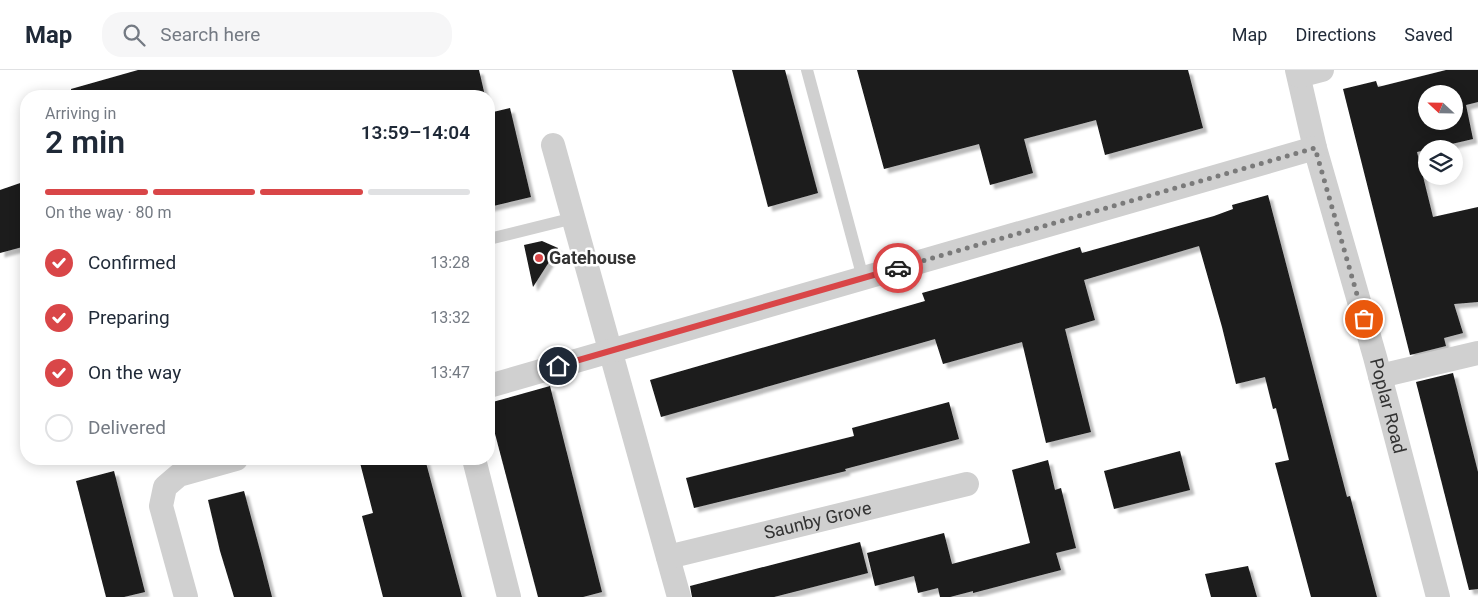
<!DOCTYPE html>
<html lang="en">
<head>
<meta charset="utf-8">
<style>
	:root { --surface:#fff; --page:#f6f6f7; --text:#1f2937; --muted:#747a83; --line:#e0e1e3; --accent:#d94648 }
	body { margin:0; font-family:Roboto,sans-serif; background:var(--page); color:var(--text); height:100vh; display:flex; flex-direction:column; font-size:19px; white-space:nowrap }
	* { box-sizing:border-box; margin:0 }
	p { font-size:16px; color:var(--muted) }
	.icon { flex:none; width:28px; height:28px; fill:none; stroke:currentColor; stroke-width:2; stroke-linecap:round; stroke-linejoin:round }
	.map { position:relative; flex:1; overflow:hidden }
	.details { position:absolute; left:20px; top:20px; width:475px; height:375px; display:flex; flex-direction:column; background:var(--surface); border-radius:20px; box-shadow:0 2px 12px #0003 }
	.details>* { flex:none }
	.needle { width:32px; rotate:292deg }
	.buttons { position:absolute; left:1418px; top:15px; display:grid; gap:10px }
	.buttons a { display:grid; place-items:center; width:45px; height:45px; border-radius:50%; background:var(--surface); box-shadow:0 2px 12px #0003; font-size:25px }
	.pin { position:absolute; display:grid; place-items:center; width:42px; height:42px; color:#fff; margin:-21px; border:2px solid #fff; border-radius:50%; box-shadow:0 1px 5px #0007 }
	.courier { position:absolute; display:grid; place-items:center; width:50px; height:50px; margin:-25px; border:4px solid #d94648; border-radius:50%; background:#fff; color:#222; box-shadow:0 1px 6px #0007 }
	.head em { font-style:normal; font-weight:600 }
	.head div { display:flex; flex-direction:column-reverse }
	.head { display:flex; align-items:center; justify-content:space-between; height:85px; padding:0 25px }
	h1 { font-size:32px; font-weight:600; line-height:38px }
	.bar { display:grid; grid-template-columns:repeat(4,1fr); gap:8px 5px; align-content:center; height:60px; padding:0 25px }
	.bar i { height:6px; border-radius:4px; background:var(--line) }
	.bar .selected { background:var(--accent) }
	.bar p { grid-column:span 4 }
	ol { padding:0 25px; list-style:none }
	li { display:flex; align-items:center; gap:15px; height:55px }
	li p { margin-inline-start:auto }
	li .icon { padding:5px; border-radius:50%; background:var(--accent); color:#fff; stroke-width:4 }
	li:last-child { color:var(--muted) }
	li i { width:28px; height:28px; border:2px solid var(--line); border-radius:50% }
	header { display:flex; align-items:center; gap:30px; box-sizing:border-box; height:70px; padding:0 25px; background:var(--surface); border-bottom:1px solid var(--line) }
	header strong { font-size:24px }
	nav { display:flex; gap:28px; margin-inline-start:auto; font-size:18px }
	.search { width:350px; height:45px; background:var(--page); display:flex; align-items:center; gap:12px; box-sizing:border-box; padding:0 18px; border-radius:20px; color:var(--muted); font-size:19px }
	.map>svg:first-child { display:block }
	.building { fill:#1a1a1a; fill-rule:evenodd; filter:url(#shadow) }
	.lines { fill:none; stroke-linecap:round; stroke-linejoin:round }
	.service { stroke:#d0d0d0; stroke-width:12 }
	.minor { stroke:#d0d0d0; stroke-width:24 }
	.done { stroke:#7a7a7a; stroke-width:5; stroke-dasharray:0 9 }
	.route { stroke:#d94648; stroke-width:6 }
	.poi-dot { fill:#d94648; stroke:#fff; stroke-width:2 }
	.labels { text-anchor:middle; stroke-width:5; stroke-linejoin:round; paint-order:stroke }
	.poi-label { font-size:18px; font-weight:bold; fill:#333; stroke:#fff; text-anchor:start }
	.street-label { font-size:18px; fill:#333; stroke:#fff }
</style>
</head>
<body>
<header>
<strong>Map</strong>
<div class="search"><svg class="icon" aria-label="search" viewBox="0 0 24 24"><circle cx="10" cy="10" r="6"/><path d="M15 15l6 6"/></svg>Search here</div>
<nav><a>Map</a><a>Directions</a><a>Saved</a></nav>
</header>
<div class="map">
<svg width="1478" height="527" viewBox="0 0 1478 527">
	<defs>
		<filter id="shadow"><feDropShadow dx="4.5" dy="4.5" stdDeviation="1" flood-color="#0004"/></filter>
	</defs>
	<rect width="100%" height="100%" fill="#fff"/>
	<g class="building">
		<path d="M138,0H479L485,26H72L71,19Z"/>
		<path d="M732,0H785L818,123L768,137Z"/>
		<path d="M857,0H1188L1203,58L1105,85L1096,50L1024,69L1033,103L990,115L979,74L884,99Z"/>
		<path d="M1446,0H1478V32L1466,35L1473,69L1417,82L1433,147L1478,137V232L1454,234L1463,263L1444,268L1446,276L1410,285L1343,19L1376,11L1378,17ZM1426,24H1454V51H1426Z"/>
		<path d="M510,38L531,127L489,137V43Z"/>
		<path d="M26,111V176L0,183V120Z"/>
		<path d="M1268,125L1347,427L1350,426L1377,527H1311L1275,393L1289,390L1276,338L1273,339L1265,307L1236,314L1222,257L1199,176L1084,210L1095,250L1065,259L1091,362L1046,373L1022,272L943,294L935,269L661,347L650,310L925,231L922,223L940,218L1080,177L1082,183L1214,146L1233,139L1232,135Z"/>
		<path d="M542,171L558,178L533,217L524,175Z"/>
		<path d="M1453,303L1478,402V519L1469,520L1416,312Z"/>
		<path d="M550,316L602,522L583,527H538L489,341V333Z"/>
		<path d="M949,332L959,369L845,399L846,401L694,438L686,408L854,366L852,358Z"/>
		<path d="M1180,381L1190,420L1114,439L1104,401Z"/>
		<path d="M359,389H425L462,527H383L362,446L373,443Z"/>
		<path d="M1048,390L1055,420L1061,418L1076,478L1056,483L1061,500L973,523V521L950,527H940L938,518L918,523L914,506L875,516L867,483L944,463L952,494L1030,473L1012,400Z"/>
		<path d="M114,401L145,522L124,527H106L76,411Z"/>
		<path d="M244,421L261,484L272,527H234L220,481L208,430Z"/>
		<path d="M860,472L868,503L774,527H692L690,516Z"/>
		<path d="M1248,496L1257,527H1211L1205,504Z"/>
	</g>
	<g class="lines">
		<g class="service">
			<path d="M807,0L863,208"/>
			<path d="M489,169L574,148"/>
		</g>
		<g class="minor">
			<path id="s1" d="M1297,0L1315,78L1375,287L1438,527"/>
			<path d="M1299,6L1322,0"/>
			<path d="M553,75L679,527"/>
			<path d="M1380,306L1478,283"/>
			<path d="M489,316L1315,78"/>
			<path d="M474,389L509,527"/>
			<path id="s2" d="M668,487L967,414"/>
			<path d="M186,527L161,436L165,417L179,405L236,389"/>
		</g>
	</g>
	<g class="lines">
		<path class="done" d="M898,198L1315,78L1364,249"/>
		<path class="route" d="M558,296L898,198"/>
	</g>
	<circle class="poi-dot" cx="539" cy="188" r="5"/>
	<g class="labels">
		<g class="poi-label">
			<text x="549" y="194">Gatehouse</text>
		</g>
		<g class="street-label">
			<text dy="6" stroke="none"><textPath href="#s1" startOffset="348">Poplar Road</textPath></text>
			<text dy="6" stroke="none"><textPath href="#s2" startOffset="154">Saunby Grove</textPath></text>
		</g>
	</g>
</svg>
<div class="buttons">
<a><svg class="needle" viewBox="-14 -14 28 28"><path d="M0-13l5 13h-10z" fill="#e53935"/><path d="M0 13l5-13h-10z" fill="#747a83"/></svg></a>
<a><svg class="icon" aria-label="layers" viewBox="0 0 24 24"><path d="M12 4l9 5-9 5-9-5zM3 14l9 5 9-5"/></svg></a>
</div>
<div class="pin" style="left:1364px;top:249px;background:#ea580c"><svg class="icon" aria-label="bag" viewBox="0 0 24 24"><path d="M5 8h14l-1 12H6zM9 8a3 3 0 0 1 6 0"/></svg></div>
<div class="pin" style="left:558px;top:296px;background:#1f2937"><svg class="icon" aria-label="home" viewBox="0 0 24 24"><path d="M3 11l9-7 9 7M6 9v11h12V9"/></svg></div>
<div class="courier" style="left:898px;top:198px"><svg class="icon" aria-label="car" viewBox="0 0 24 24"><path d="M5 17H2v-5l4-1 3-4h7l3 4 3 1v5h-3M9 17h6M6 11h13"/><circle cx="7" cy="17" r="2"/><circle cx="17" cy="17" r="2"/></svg></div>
<section class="details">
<div class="head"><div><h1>2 min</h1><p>Arriving in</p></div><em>13:59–14:04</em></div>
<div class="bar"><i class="selected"></i><i class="selected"></i><i class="selected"></i><i></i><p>On the way · 80 m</p></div>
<ol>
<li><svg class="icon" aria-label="check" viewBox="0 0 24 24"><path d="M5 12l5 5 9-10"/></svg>Confirmed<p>13:28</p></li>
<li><svg class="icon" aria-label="check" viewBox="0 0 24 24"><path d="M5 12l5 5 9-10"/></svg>Preparing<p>13:32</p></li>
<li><svg class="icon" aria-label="check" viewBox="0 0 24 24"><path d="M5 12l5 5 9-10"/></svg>On the way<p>13:47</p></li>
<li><i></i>Delivered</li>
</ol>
</section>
</div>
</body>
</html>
